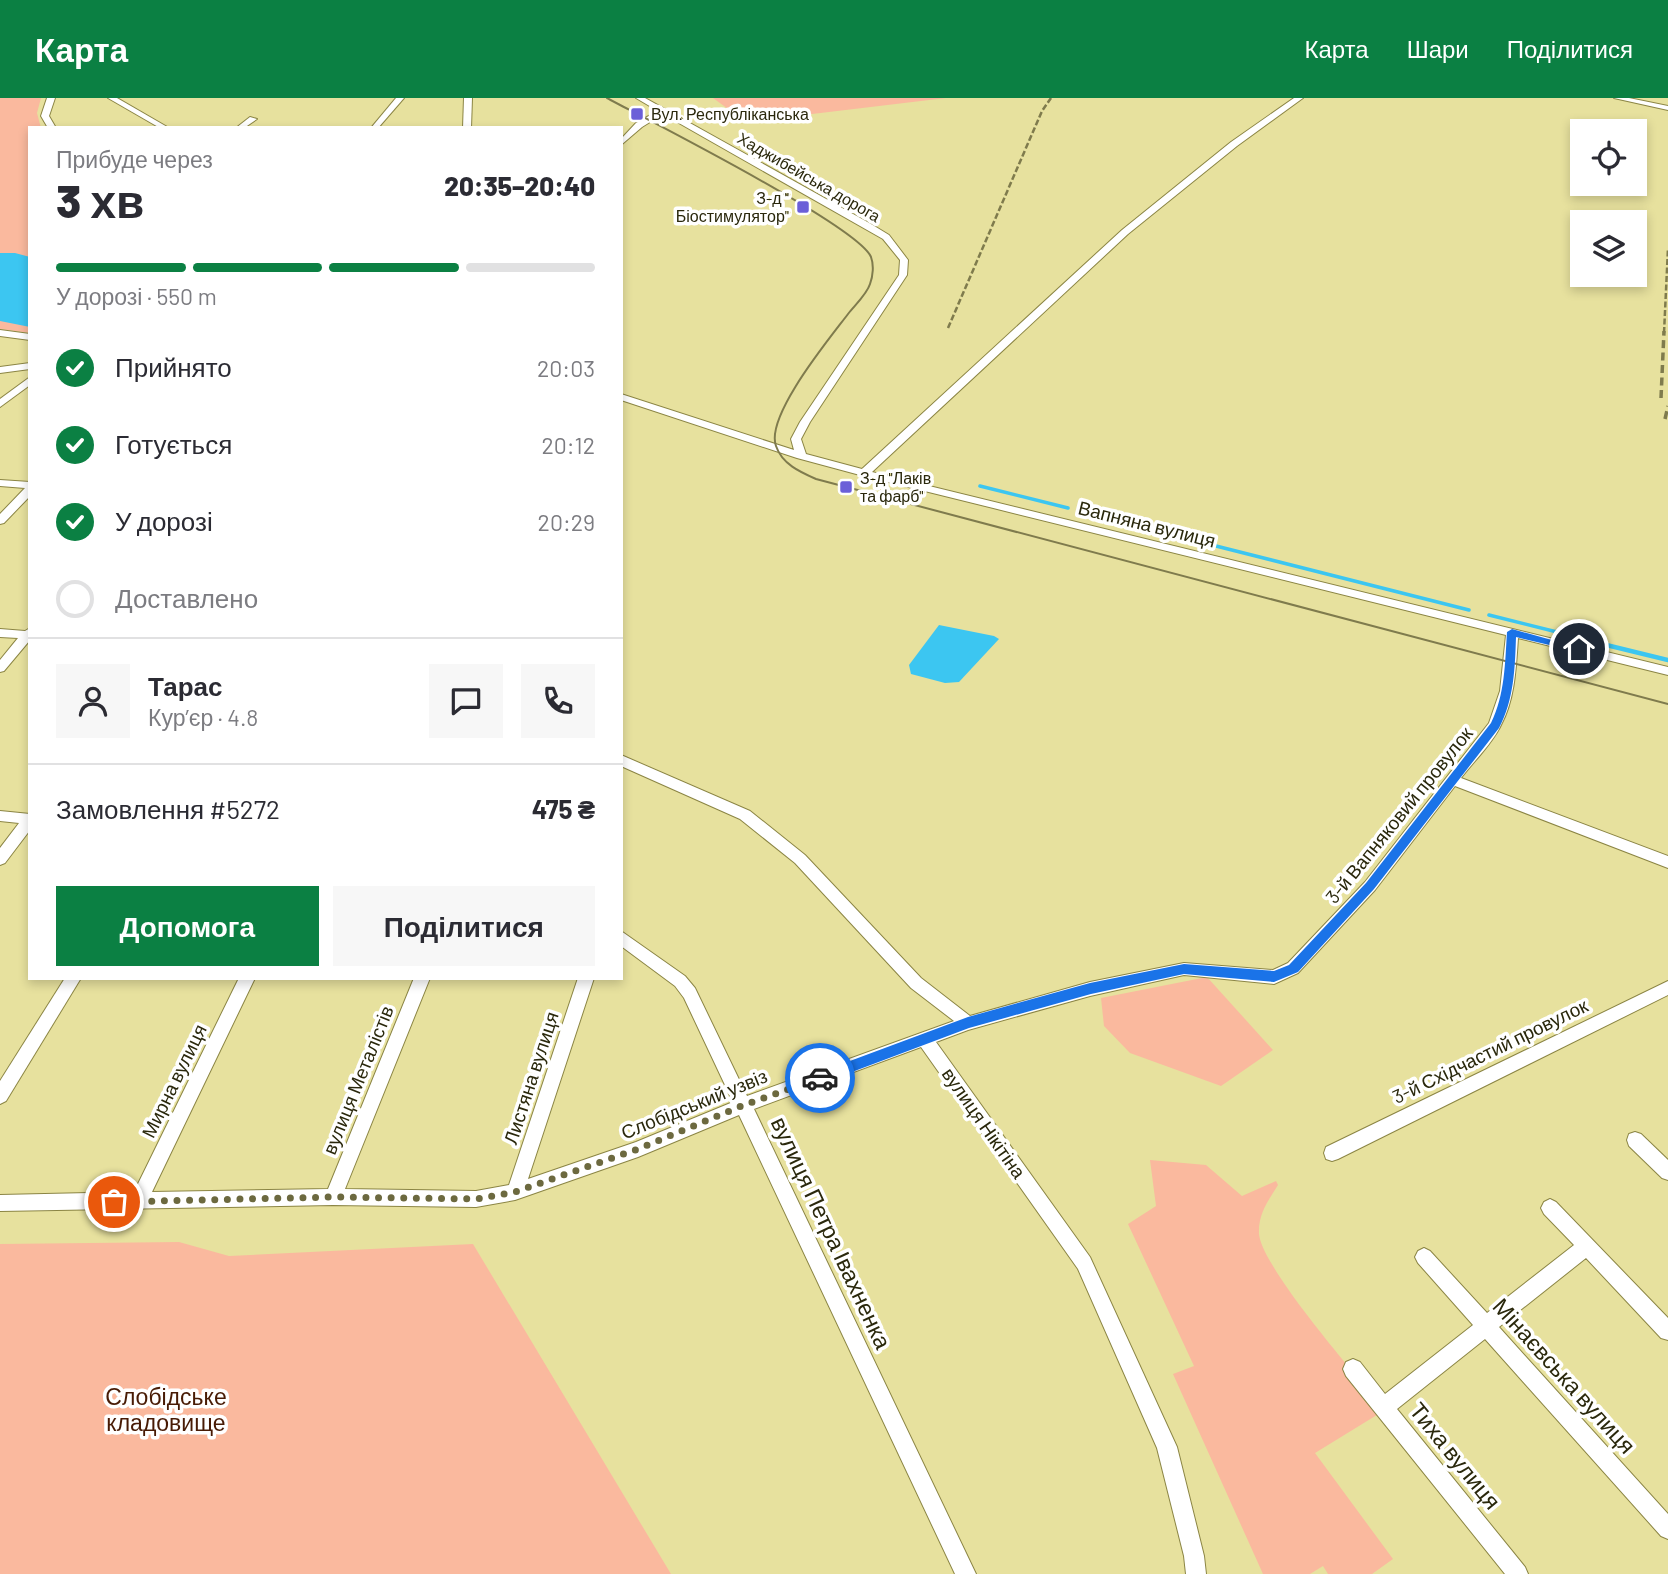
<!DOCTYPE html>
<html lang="uk">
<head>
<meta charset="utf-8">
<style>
	:root { --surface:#fff; --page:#f7f7f7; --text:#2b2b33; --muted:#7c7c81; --line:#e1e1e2; --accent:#0b8043 }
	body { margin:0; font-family:Barlow,sans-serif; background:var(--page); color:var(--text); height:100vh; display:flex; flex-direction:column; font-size:26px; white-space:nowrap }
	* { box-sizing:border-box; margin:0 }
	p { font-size:23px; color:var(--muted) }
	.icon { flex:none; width:38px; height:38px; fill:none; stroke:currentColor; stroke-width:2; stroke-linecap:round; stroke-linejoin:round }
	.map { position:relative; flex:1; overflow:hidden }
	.details { position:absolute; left:28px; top:28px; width:595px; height:854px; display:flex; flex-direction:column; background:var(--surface); border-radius:0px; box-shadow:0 4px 10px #0003 }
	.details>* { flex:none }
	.fabs { position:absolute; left:1570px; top:21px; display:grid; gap:14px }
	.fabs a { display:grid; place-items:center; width:77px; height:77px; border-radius:0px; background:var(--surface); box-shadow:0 4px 10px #0003; font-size:35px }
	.pin { position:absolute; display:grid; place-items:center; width:60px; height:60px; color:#fff; margin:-30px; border:4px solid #fff; border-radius:50%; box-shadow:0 2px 7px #0007 }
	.courier { position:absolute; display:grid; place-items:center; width:70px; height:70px; margin:-35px; border:5px solid #1a73e8; border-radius:50%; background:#fff; color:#222; box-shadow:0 2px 9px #0007 }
	.headline em { font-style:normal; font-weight:800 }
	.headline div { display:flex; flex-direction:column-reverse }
	.headline { display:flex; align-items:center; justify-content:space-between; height:119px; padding:0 28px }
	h1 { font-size:46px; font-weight:800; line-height:52px }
	.bar { display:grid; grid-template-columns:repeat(4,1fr); gap:10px 7px; align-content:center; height:84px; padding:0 28px }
	.bar i { height:9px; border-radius:5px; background:var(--line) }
	.bar .selected { background:var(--accent) }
	.bar p { grid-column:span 4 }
	.line { display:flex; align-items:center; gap:18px; padding:0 28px; border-top:2px solid var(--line) }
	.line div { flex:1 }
	.round { display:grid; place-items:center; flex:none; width:74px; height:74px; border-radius:0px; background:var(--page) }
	ol { padding:0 28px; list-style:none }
	li { display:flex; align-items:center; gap:21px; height:77px }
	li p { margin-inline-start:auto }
	li .icon { padding:7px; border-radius:50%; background:var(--accent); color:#fff; stroke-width:4 }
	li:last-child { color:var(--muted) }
	li i { width:38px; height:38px; border:4px solid var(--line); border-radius:50% }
	.primary-button { display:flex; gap:14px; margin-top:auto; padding:14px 28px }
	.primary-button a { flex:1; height:80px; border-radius:0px; background:var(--accent); color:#fff; font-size:28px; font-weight:800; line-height:80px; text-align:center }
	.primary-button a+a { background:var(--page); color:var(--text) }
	header { display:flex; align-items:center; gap:42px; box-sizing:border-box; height:98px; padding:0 35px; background:var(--accent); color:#fff }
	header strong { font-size:33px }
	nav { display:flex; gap:38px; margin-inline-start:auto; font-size:24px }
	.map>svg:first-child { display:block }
	.green { fill:#fab99e }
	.water { fill:#3cc6f1 }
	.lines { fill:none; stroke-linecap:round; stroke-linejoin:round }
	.stream-far1 { stroke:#3cc6f1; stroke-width:3.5 }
	.stream { stroke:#3cc6f1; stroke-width:4.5 }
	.minor-casing { stroke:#8b8544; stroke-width:2 }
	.minor { fill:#fff; fill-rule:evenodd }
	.tram { stroke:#7f7b4d; stroke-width:2 }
	.rail-far1 { stroke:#7f7b4d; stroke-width:2.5; stroke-dasharray:6 2.5; stroke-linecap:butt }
	.rail { stroke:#7f7b4d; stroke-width:3.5; stroke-dasharray:8 4.5; stroke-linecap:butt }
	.route { fill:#1a73e8 }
	.done { stroke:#6c693f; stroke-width:7; stroke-dasharray:0 12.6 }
	.poi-dot { fill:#6b5fd8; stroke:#fff; stroke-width:2.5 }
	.labels { text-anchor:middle; stroke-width:7; stroke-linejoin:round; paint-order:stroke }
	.far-poi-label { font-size:16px; fill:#2a280c; stroke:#fff; text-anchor:start }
	.far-street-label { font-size:16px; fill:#2a280c; stroke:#fff }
	.street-label { font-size:19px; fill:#2a280c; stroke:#fff }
	.near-street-label { font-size:23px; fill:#2a280c; stroke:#fff }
	.near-park-label { font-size:23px; fill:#481b05; stroke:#fff }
</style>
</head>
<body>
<header>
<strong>Карта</strong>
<nav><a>Карта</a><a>Шари</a><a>Поділитися</a></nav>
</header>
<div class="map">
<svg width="1668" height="1476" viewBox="0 0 1668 1476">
	<rect width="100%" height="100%" fill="#e7e19e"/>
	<g class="green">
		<path d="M0,0H41L37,15L41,30H30V235L0,231Z"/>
		<path d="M713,0H946L746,24Z"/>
		<path d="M1207,879L1273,952L1221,988L1130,955L1104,928L1101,900Z"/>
		<path d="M1150,1062L1206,1067L1242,1098L1276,1083L1278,1087C1268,1103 1258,1116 1259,1136C1262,1170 1359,1281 1385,1312L1315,1355L1393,1461L1372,1476H1328L1323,1468L1310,1476H1263L1173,1276L1194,1268L1128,1126L1156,1108Z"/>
		<path d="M179,1144L229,1158L473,1146L671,1476H0V1146Z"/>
	</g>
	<g class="water">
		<path d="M0,155H15L30,159V229L0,223Z"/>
		<path d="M939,527L994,538L999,541L959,584L945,585L911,576L909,567Z"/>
	</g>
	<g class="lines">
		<g class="stream-far1">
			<path d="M980,388L1068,410"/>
			<path d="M1085,415L1198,443"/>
			<path d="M1216,448L1469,512"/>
			<path d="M1489,517L1569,537"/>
		</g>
		<path class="stream" d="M1590,543L1668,562"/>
		<defs>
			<g id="minor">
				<path d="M47,0H55L49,18L56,30H48L41,18Z"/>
				<path d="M108,0H117L169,30H160Z"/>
				<path d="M396,0H404L378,30H371Z"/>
				<path d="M464,0H472L471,30H463Z"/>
				<path d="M636,0H645L871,126L889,137L908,162L907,177L810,324L801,341L806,356L862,371L1122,132L1231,44L1294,0H1303L1237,48L1128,136L872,374L1668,569V577L1518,540C1516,569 1515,601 1501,627C1492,646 1474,663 1461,680L1668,758V770L1455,688L1375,792L1298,875L1274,886L1184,877L1090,898L968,932L936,944L1090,1159L1177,1349L1204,1458L1206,1476H1186L1184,1458L1157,1350L1078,1171L921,949L754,1011L976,1476H955L739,1017L638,1059L515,1102L476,1109L333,1107L0,1113V1097L134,1094L239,880H255L152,1094L328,1091L414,880H430L345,1091L476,1093L509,1087L578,880H594L528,1081L636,1044L733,1004L684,900L675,888L621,848V833L685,878L695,890L747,998L954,923L911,890L795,765L740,721L621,668V657L750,713L805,757L921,880L970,918L1090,884L1184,865L1273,872L1288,865L1365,784L1489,625L1500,593L1506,537L860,377L797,360L621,302V296L794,352L791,341L800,324L899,177L900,162L883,141L663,16L642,29L621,47V41L636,25L658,13Z"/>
				<path d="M1614,0H1629L1668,8V12Z"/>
				<path d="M250,19L257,21L244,30H236Z"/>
				<path d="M0,232L30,236V242L0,238Z"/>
				<path d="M30,265V271L0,275V269Z"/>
				<path d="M30,279V287L0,309V301Z"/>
				<path d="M0,382L30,384V398L4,425L0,426V416L25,390L0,388Z"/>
				<path d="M30,530V542L4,573L0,574V562L18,540L0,539V531L25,533Z"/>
				<path d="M0,713L30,716V732L5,765L0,767V750L19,725L0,723Z"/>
				<path d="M65,880H81L6,1003L0,1006V983Z"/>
				<path d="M1668,883V897L1338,1061L1332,1063L1326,1061L1324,1055L1326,1049Z"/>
				<path d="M1635,1034L1641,1036L1668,1062V1082L1662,1080L1629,1048L1627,1042L1629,1036Z"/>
				<path d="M1550,1101L1556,1104L1668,1220V1242L1661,1240L1586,1160L1499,1229L1668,1416V1441L1661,1438L1485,1241L1397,1311L1525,1469L1528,1476H1505L1346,1278L1343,1271L1346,1264L1353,1261L1360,1264L1385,1296L1473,1227L1418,1165L1415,1159L1418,1153L1424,1150L1430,1153L1487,1215L1574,1147L1544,1116L1541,1110L1544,1104Z"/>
			</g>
		</defs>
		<use href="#minor" class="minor-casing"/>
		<use href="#minor" class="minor"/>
		<path class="tram" d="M607,0C648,22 858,128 871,159C874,167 873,178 870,186C867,196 855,207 848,216C830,240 765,318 776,348C782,366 800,374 816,381L1668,606"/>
		<g class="rail-far1">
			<path d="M948,230L1042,13L1051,0"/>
			<path d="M1664,235L1668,150"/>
		</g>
		<g class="rail">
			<path d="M1661,300L1664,233"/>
			<path d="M1665,321L1668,308"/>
		</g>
	</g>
	<path class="route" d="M1512,531L1584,551L1579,554L1516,539C1515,570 1514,602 1499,630L1374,791L1298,874L1274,884L1184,876L1091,896L969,930L820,986L815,984V976L968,919L1090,885L1184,866L1274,873L1289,867L1366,785L1491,625C1505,597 1505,565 1507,534Z"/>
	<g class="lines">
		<path class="done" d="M114,1104L333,1099L476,1101L515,1094L638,1051L744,1007L820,980"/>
	</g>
	<g class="poi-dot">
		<rect x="630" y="9" width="14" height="14" rx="3.5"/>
		<rect x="796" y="102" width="14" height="14" rx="3.5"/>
		<rect x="839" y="382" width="14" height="14" rx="3.5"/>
	</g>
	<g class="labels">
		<g class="far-poi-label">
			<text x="651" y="22">Вул. Республіканська</text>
			<text x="789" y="106" text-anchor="end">З-д "<tspan x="789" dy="18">Біостимулятор"</tspan></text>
			<text x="860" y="386">З-д "Лаків<tspan x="860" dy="18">та фарб"</tspan></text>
		</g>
		<g class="far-street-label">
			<text transform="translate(809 79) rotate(30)" y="6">Хаджибейська дорога</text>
		</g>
		<g class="street-label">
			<text transform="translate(1147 426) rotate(14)" y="7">Вапняна вулиця</text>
			<text transform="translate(1399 717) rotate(-51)" y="7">3-й Вапняковий провулок</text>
			<text transform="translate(1490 953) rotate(-26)" y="7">3-й Східчастий провулок</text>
			<text transform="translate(531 980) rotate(-72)" y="7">Листяна вулиця</text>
			<text transform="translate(358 982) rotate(-68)" y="7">вулиця Металістів</text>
			<text transform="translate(174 983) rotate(-64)" y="7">Мирна вулиця</text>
			<text transform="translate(694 1006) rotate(-22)" y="7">Слобідський узвіз</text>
			<text transform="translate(984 1025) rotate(55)" y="7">вулиця Нікітіна</text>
		</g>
		<g class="near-street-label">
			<text transform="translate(831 1135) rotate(65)" y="8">вулиця Петра Івахненка</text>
			<text transform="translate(1564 1278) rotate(48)" y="8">Мінаєвська вулиця</text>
			<text transform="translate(1455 1358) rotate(51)" y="8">Тиха вулиця</text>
		</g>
		<g class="near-park-label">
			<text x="166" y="1307">Слобідське<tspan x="166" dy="26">кладовище</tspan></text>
		</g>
	</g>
</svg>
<div class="fabs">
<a><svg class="icon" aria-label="locate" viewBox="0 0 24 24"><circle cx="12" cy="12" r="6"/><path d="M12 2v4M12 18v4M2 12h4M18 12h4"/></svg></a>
<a><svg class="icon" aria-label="layers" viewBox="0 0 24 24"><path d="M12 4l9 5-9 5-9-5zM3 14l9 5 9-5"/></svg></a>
</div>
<div class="pin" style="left:114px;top:1104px;background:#ea580c"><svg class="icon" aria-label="bag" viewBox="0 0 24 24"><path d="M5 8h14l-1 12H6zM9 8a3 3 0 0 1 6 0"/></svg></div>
<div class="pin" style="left:1579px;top:551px;background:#1f2937"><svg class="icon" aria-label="home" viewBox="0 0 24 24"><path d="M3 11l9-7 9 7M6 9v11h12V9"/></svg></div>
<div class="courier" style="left:820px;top:980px"><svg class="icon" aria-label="car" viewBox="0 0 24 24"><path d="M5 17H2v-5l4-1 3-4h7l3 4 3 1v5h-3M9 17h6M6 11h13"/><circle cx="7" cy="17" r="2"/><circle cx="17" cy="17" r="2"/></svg></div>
<section class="details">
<div class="headline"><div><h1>3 хв</h1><p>Прибуде через</p></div><em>20:35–20:40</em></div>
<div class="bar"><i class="selected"></i><i class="selected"></i><i class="selected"></i><i></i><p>У дорозі · 550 m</p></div>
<ol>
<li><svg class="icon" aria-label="check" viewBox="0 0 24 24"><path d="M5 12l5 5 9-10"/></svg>Прийнято<p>20:03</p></li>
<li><svg class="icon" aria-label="check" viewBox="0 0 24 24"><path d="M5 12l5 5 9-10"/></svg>Готується<p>20:12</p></li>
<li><svg class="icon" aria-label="check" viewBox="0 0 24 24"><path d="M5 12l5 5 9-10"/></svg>У дорозі<p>20:29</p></li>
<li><i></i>Доставлено</li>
</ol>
<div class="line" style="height:126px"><a class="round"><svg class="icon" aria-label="person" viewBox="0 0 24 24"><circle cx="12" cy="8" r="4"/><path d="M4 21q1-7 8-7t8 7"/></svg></a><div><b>Тарас</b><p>Кур’єр · 4.8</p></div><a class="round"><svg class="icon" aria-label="chat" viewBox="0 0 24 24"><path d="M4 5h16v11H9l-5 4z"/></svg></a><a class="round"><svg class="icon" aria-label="phone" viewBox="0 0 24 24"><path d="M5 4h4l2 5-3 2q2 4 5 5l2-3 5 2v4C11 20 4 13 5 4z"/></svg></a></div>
<div class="line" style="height:91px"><div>Замовлення #5272</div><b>475 ₴</b></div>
<div class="primary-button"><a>Допомога</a><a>Поділитися</a></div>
</section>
</div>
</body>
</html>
